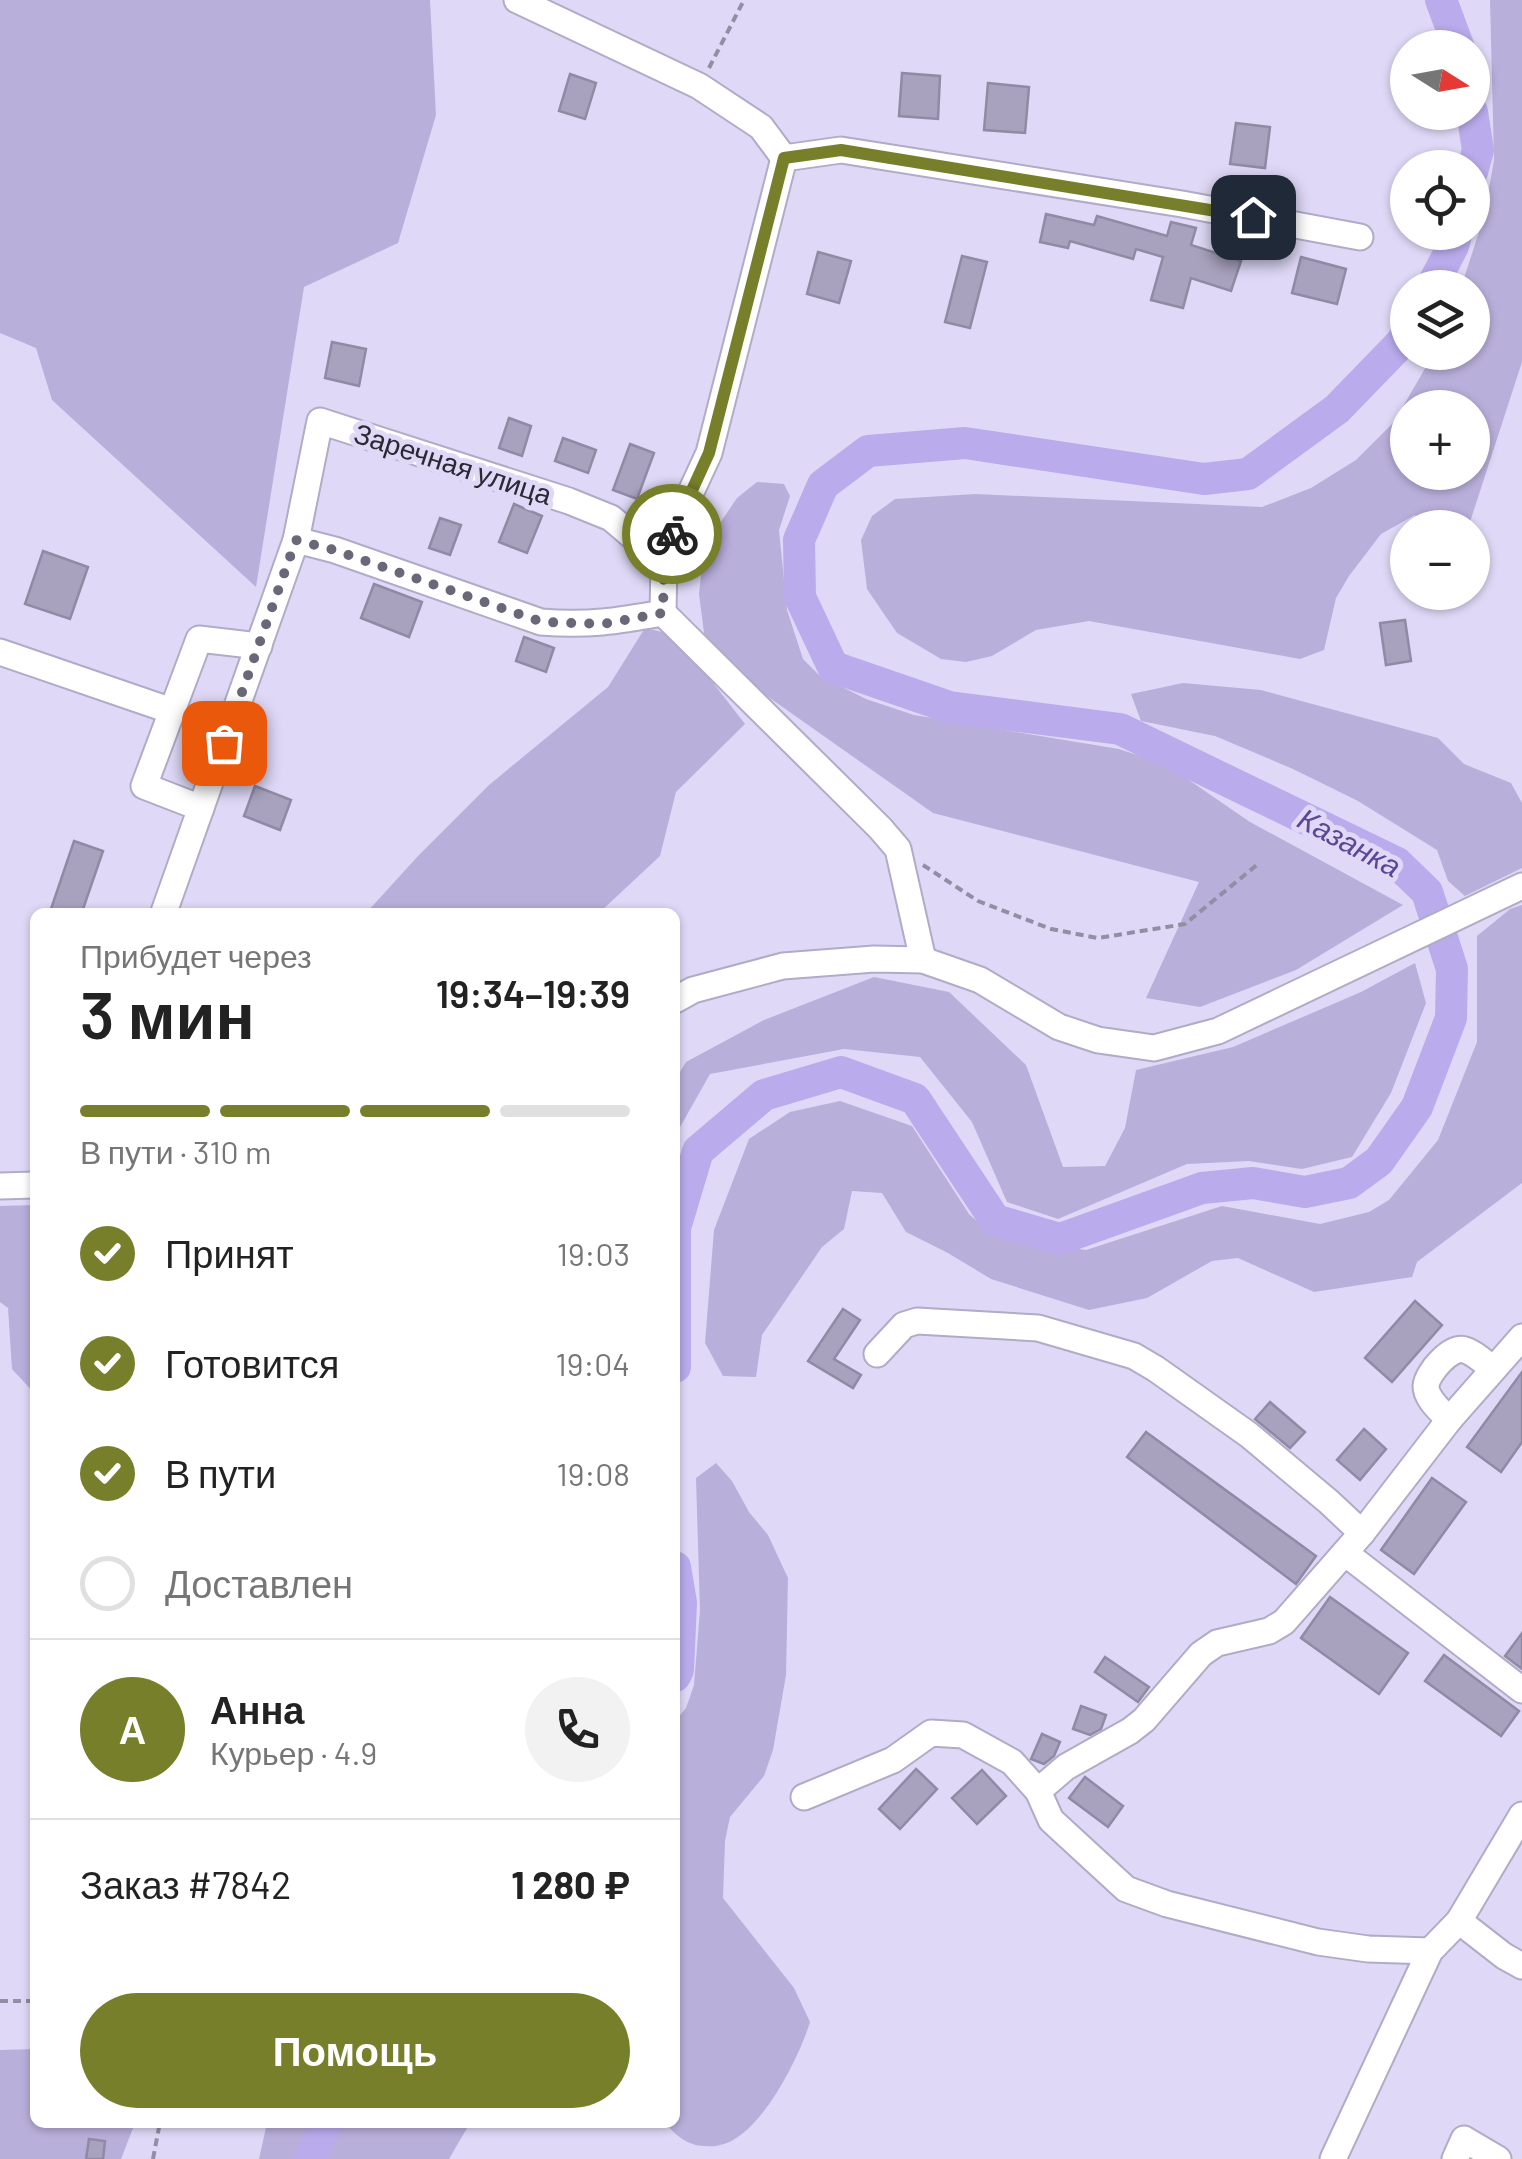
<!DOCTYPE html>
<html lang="ru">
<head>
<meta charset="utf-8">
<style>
	:root { --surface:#fff; --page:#f2f2f2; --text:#222; --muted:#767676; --line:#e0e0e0; --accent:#777f2b }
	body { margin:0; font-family:Barlow,sans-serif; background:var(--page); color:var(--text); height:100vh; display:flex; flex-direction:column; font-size:38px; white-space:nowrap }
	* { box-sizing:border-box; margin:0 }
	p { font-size:32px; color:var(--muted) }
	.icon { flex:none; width:55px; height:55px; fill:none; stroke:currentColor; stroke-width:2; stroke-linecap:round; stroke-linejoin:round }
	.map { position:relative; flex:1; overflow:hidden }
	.details { position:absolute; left:30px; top:908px; width:650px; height:1220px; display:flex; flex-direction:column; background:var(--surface); border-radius:15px; box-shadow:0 2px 8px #0004 }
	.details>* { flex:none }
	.needle { width:65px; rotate:101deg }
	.controls { position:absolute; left:1390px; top:30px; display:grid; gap:20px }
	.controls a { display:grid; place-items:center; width:100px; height:100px; border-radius:50%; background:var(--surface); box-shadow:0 2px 8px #0004; font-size:50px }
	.pin { position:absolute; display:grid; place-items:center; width:85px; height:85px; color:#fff; margin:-42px; border-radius:20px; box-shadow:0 5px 15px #0006 }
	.courier { position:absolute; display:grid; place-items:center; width:100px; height:100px; margin:-50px; border:8px solid #777f2b; border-radius:50%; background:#fff; color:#222; box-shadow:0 2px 12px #0007 }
	.head em { font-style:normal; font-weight:600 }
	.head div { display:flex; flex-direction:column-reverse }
	.head { display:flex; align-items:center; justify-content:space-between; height:170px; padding:0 50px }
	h1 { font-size:65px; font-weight:600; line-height:75px }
	.bar { display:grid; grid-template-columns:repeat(4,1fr); gap:15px 10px; align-content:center; height:120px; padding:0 50px }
	.bar i { height:12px; border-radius:8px; background:var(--line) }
	.bar .active { background:var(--accent) }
	.bar p { grid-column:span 4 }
	.line { display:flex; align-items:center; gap:25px; padding:0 50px; border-top:2px solid var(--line) }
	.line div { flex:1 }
	.round { display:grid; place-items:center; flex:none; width:105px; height:105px; border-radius:52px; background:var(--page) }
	ol { padding:0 50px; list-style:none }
	li { display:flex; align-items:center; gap:30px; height:110px }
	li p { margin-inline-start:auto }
	li .icon { padding:10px; border-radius:50%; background:var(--accent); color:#fff; stroke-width:4 }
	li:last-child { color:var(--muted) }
	li i { width:55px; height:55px; border:5px solid var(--line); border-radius:50% }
	.cta { display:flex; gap:20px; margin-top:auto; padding:20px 50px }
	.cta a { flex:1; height:115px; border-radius:60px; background:var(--accent); color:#fff; font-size:40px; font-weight:600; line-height:115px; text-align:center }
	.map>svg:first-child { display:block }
	.green { fill:#b9afdb; fill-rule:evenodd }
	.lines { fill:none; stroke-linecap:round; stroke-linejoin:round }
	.river { stroke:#baabec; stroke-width:32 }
	.building { fill:#a8a2be; stroke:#908aa5; stroke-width:2.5 }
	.minor-casing { stroke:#b1abc7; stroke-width:29 }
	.path { stroke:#928ea3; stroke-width:4; stroke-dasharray:8 5; stroke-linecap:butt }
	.minor { stroke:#fff; stroke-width:25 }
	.done { stroke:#6a6778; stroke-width:10; stroke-dasharray:0 18 }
	.route { stroke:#777f2b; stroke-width:12 }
	.labels { text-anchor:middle; stroke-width:10; stroke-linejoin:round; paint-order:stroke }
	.street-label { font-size:28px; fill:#2b2934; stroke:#dfd9f7 }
	.water-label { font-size:30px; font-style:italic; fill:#5d4693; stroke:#dfd9f7 }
</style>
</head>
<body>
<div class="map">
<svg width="1522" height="2159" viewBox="0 0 1522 2159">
	<rect width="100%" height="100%" fill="#dfd9f7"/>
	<g class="green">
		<path d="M0,0H430L436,115L398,243L304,287L256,587L52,400L36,348L0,333Z"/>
		<path d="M1490,0H1522V362L1470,522L1471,527H1418L1415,515L1381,534L1349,576L1336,598L1324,650L1300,659L1089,621L1036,630L992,656L966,662L941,659L897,633L867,589L861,540L872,516L895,499L975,494L1262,507L1311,488L1356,460L1394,422L1434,353L1472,352V288L1461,287L1484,217L1494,160ZM1408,408H1472V472H1408Z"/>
		<path d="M757,482L784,484L790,496L779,530L787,610L803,659L820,676L866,699L914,715L1119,749L1167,765L1250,822L1403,905L1296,970L1200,1007L1146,998L1199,882L933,813L740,677L705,640L699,594L704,547L737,498Z"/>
		<path d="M645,628L676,635L745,724L676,792L660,856L600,912H367L418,856L489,785L608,687Z"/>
		<path d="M1183,683L1261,690L1438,738L1464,764L1511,783L1522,803V868L1465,896L1448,881L1437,850L1358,801L1293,769L1215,736L1141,721L1131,694Z"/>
		<path d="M1522,905V1183L1417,1262L1412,1277L1314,1292L1238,1258L1212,1261L1147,1298L1089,1310L991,1279L948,1253L906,1232L882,1193L852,1191L844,1229L822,1247L762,1335L756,1377L723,1376L705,1343L714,1230L749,1139L790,1112L840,1101L912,1126L969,1214L988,1231L1012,1240L1086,1250L1222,1206L1320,1224L1369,1212L1389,1200L1438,1140L1477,1042V936L1510,909Z"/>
		<path d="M1415,963L1426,1003L1391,1093L1352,1157L1302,1169L1249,1161L1187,1164L1058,1219L1007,1202L972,1122L920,1057L844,1049L710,1074L675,1136V1080L686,1062L764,1020L874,977L949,992L1026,1065L1063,1167L1105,1166L1125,1128L1136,1070L1233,1047L1361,992Z"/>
		<path d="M35,1205V1394L12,1369L8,1308L0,1302V1206Z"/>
		<path d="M716,1463L732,1481L749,1512L768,1535L788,1578L786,1675L773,1750L764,1776L730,1817L725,1841L723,1898L794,1988L810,2022C799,2058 760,2137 720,2145C715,2147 709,2146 704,2146C689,2146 674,2135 666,2123L675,2122V1721L686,1708L694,1685L700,1610L696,1478Z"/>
		<path d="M35,2049V2122L135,2123L121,2159H0V2050Z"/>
		<path d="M267,2123V2122L470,2123L449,2159H259Z"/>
	</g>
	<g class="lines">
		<g class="river">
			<path d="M1441,0L1459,48"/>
			<path d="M1472,112L1478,150L1472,172"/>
			<path d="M1431,288L1453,246L1457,232"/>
			<path d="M675,1367V1228L698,1151L764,1095L841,1072L915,1099L995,1220L1060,1239L1202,1188L1253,1183L1305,1192L1349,1183L1379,1161L1417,1107L1451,1018L1452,969L1427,892L1397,863L1120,729L949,707L833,667L800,597L799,540L823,485L868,451L965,443L1204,479L1248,474L1337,409L1401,343L1408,332"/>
			<path d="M675,1567L681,1603L678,1670L675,1676"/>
			<path d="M310,2159L327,2122"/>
		</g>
	</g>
	<g class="building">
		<path d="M902,73L940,76L938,119L899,116Z"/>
		<path d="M570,74L596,83L585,119L559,111Z"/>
		<path d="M988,83L1029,87L1025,133L984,130Z"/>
		<path d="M1236,123L1270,127L1265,168L1230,164Z"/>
		<path d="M1046,214L1094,225L1097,216L1167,236L1171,222L1196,228L1191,245L1241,261L1231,291L1191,278L1183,308L1151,300L1163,257L1136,249L1133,259L1070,241L1068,248L1040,242Z"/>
		<path d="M1264,236L1290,241L1286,255L1260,248Z"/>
		<path d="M818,252L851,261L839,303L807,294Z"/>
		<path d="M962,256L987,262L970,328L945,322Z"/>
		<path d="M1301,257L1346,269L1337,304L1292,293Z"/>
		<path d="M332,342L366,349L359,386L325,378Z"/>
		<path d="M509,418L531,426L522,456L499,448Z"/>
		<path d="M563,438L596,450L588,473L555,461Z"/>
		<path d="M630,444L654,453L637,499L613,490Z"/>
		<path d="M514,504L542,516L527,553L499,542Z"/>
		<path d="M440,518L461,525L450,555L429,548Z"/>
		<path d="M43,551L88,567L70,619L25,604Z"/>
		<path d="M374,584L422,602L409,637L361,618Z"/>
		<path d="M1405,620L1411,661L1386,665L1380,623Z"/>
		<path d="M524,637L554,648L546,672L516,661Z"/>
		<path d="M255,786L291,800L280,830L244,816Z"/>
		<path d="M74,841L103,851L82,912H62L51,909Z"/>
		<path d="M1415,1301L1442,1325L1392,1382L1365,1358Z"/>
		<path d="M843,1309L860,1320L834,1359L861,1375L853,1388L808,1361Z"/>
		<path d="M1522,1372V1442L1501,1472L1467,1447Z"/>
		<path d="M1270,1402L1305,1432L1290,1448L1255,1419Z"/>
		<path d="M1364,1429L1386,1449L1360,1480L1337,1460Z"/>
		<path d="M1146,1432L1316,1556L1296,1584L1127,1457Z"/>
		<path d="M1432,1478L1466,1502L1414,1574L1381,1550Z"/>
		<path d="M1330,1597L1408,1653L1379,1694L1301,1638Z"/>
		<path d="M1522,1633V1669L1505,1656Z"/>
		<path d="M1444,1655L1519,1711L1501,1736L1425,1681Z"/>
		<path d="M1105,1657L1149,1687L1138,1702L1095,1672Z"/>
		<path d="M1081,1706L1106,1715L1101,1729L1090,1735L1073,1729Z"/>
		<path d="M1042,1734L1060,1742L1054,1756L1044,1764L1031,1759Z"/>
		<path d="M916,1769L937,1789L900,1829L879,1809Z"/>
		<path d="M982,1770L1006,1796L977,1824L952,1798Z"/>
		<path d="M1085,1777L1123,1806L1108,1827L1069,1798Z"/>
		<path d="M89,2139L105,2141L103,2159H86Z"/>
	</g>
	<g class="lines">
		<defs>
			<g id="minor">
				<path d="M517,0L699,86L761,127L784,158"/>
				<path d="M784,158L709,453L671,535L664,563L663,613L880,828L898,849L923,960"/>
				<path d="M784,158L841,150L1182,204L1360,237"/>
				<path d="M296,540L335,550L541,622C588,626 617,621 663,613"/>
				<path d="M0,652L172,711"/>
				<path d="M201,808L144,786L199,639L259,646"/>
				<path d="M164,912L296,540L320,421L569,501L611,518L664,563"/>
				<path d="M675,1000L693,990L783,966L874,959L923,960L980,980L1059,1027L1098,1040L1154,1048L1218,1031L1522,886"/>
				<path d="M0,1186L35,1185"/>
				<path d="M877,1354L904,1325L917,1321L1038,1328L1134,1356L1156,1369L1249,1435L1329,1502L1362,1533"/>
				<path d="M1449,1420C1441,1411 1426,1399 1426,1386C1427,1373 1451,1345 1465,1350C1475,1353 1485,1363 1493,1369"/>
				<path d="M1345,1553L1522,1690"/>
				<path d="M1038,1791L1066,1767L1130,1731L1144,1720L1201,1654L1217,1643L1269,1631L1284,1622L1362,1533L1449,1420L1522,1337"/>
				<path d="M804,1797L893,1760L931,1733L963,1735L1012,1762L1038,1791L1051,1820L1126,1889L1167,1904L1318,1942L1368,1949L1430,1951"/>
				<path d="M1459,1921L1504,1956L1522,1966"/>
				<path d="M1333,2159L1430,1951L1459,1921L1522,1815"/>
				<path d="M1455,2159L1464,2139L1498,2159"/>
			</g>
		</defs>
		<use href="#minor" class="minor-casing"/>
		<g class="path">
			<path d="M709,68L744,0"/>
			<path d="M923,865L978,901L1051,929L1098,938L1185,924L1258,864"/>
			<path d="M0,2001H35"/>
			<path d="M153,2159L160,2122"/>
		</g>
		<use href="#minor" class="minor"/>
	</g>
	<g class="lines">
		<path class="done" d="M224,743L296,540L334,550L542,622L603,624L663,613L664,563L672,534"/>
		<path class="route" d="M672,534L709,453L784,158L841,150L1253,217"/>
	</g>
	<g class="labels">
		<g class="street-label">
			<text transform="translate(453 464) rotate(18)" y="10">Заречная улица</text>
		</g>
		<g class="water-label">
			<text transform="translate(1349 843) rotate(28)" y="10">Казанка</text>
		</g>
	</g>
</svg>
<div class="controls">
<a><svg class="needle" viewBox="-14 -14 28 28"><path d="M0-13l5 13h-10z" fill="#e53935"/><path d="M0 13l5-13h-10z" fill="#767676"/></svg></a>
<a><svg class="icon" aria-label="locate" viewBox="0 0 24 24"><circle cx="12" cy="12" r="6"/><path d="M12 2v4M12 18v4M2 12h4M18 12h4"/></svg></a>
<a><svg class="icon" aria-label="layers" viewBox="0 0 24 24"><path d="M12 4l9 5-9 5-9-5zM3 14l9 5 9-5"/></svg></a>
<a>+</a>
<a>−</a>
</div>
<div class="pin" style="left:224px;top:743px;background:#ea580c"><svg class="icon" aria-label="bag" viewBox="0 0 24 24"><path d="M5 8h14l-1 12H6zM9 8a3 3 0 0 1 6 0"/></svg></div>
<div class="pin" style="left:1253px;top:217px;background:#1f2937"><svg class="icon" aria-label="home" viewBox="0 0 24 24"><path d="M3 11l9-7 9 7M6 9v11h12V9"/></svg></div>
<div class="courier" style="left:672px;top:534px"><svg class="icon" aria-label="bike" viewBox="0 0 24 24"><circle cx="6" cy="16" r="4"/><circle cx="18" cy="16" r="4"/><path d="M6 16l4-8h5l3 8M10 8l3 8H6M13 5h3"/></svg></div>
<section class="details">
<div class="head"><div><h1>3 мин</h1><p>Прибудет через</p></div><em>19:34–19:39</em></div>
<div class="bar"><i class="active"></i><i class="active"></i><i class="active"></i><i></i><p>В пути · 310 m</p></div>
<ol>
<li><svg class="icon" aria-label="check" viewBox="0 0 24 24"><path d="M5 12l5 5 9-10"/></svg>Принят<p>19:03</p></li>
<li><svg class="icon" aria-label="check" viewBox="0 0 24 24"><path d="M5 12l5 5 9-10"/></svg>Готовится<p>19:04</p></li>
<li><svg class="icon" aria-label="check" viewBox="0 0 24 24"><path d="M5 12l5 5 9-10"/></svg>В пути<p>19:08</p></li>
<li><i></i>Доставлен</li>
</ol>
<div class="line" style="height:180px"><b class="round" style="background:var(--accent);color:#fff">А</b><div><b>Анна</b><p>Курьер · 4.9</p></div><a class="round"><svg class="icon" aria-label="phone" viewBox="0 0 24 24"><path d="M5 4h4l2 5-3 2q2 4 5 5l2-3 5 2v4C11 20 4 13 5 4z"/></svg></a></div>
<div class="line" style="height:130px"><div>Заказ #7842</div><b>1 280 ₽</b></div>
<div class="cta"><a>Помощь</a></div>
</section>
</div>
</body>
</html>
